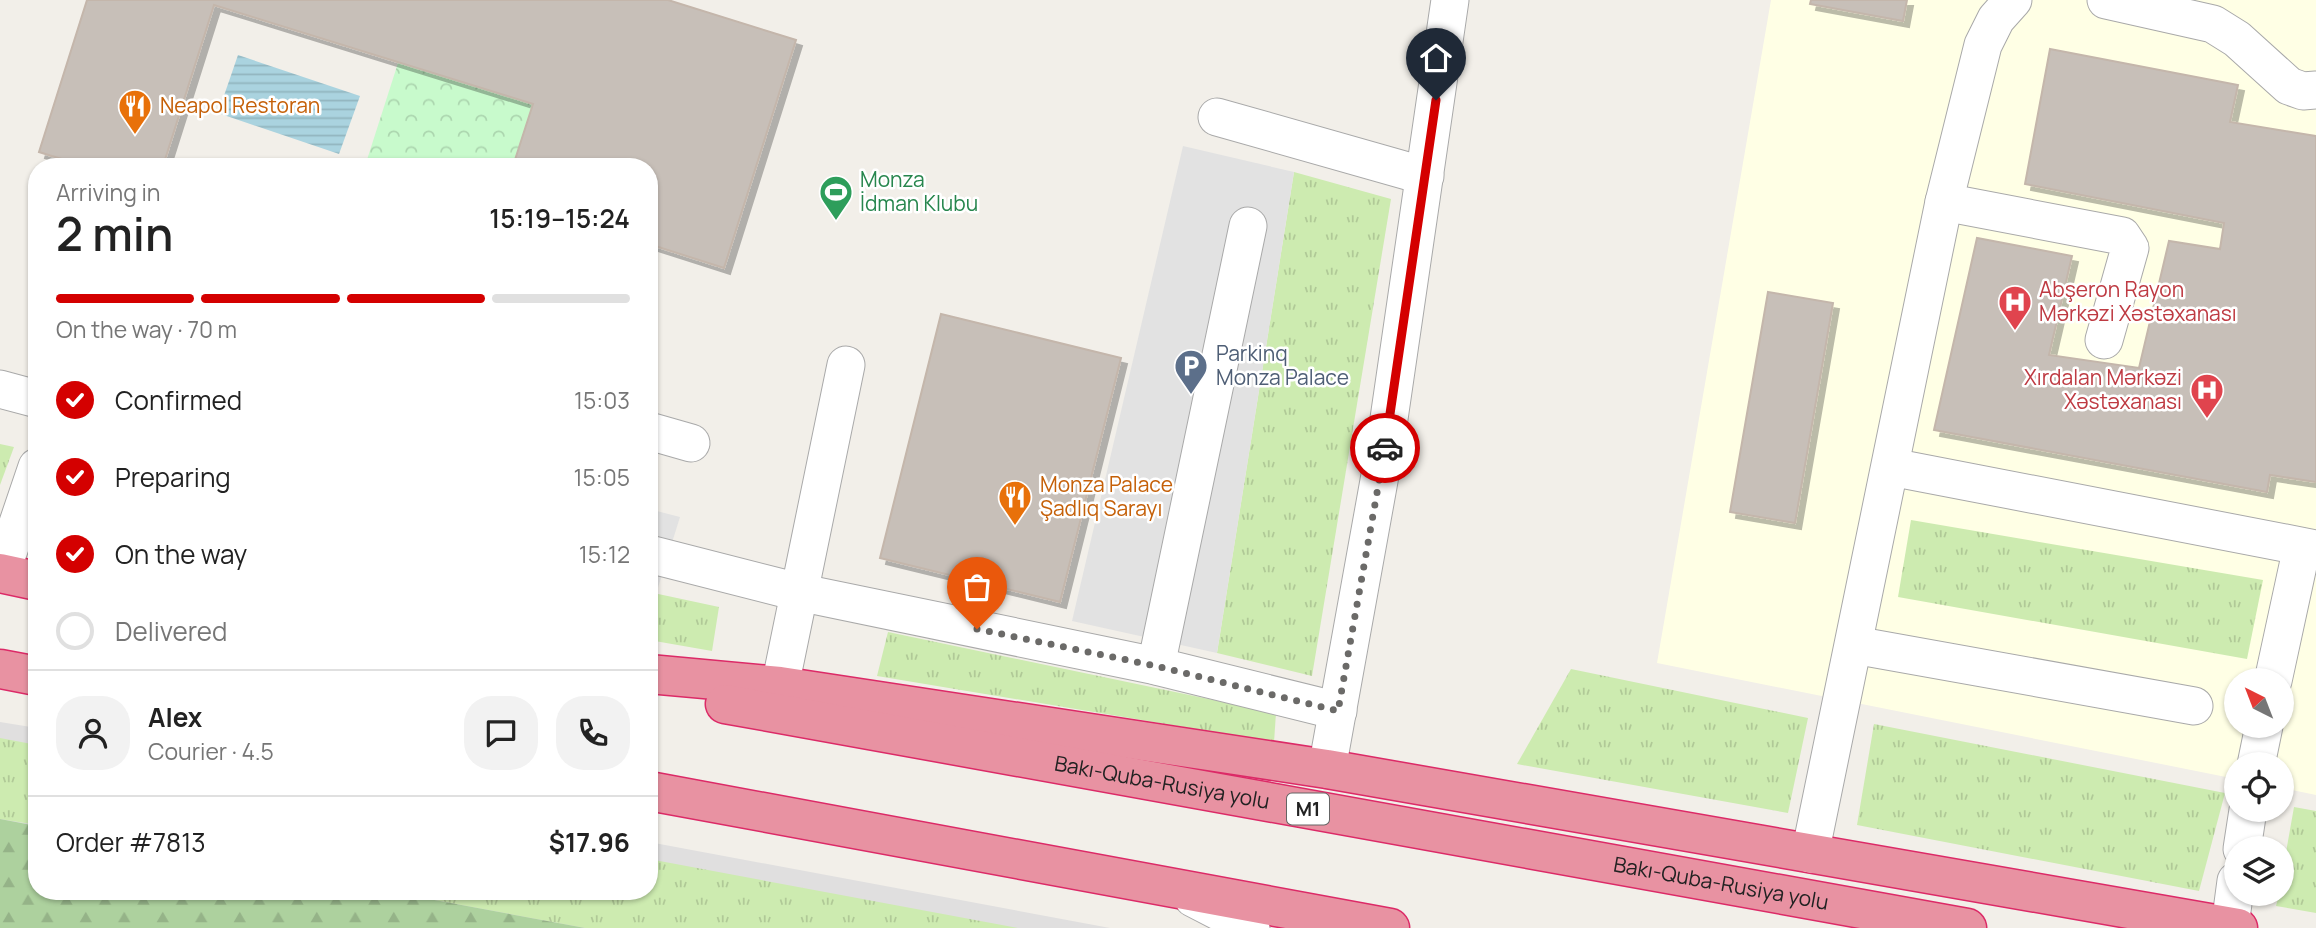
<!DOCTYPE html>
<html lang="en">
<head>
<meta charset="utf-8">
<style>
	:root { --surface:#fff; --page:#f2f2f2; --text:#222; --muted:#767676; --line:#e0e0e0; --accent:#d40000 }
	body { margin:0; font-family:Manrope,sans-serif; background:var(--page); color:var(--text); height:100vh; display:flex; flex-direction:column; font-size:26px; white-space:nowrap }
	* { box-sizing:border-box; margin:0 }
	p { font-size:23px; color:var(--muted) }
	.icon { flex:none; width:38px; height:38px; fill:none; stroke:currentColor; stroke-width:2; stroke-linecap:round; stroke-linejoin:round }
	.map { position:relative; flex:1; overflow:hidden }
	.drawer { position:absolute; left:28px; top:158px; width:630px; height:742px; display:flex; flex-direction:column; background:var(--surface); border-radius:28px; box-shadow:0 2px 5px #0004 }
	.drawer>* { flex:none }
	.needle { width:46px; rotate:318deg }
	.controls { position:absolute; left:2224px; top:668px; display:grid; gap:14px }
	.controls a { display:grid; place-items:center; width:70px; height:70px; border-radius:50%; background:var(--surface); box-shadow:0 2px 5px #0004; font-size:35px }
	.pin { position:absolute; display:grid; place-items:center; width:60px; height:60px; color:#fff; margin:-72px -30px; border-radius:50% 50% 50% 0; rotate:-45deg; box-shadow:0 0 7px #0007 }
	.pin .icon { rotate:45deg }
	.courier { position:absolute; display:grid; place-items:center; width:70px; height:70px; margin:-35px; border:5px solid #d40000; border-radius:50%; background:#fff; color:#222; box-shadow:0 2px 9px #0007 }
	.headline em { font-style:normal; font-weight:600 }
	.headline div { display:flex; flex-direction:column-reverse }
	.headline { display:flex; align-items:center; justify-content:space-between; height:119px; padding:0 28px }
	h1 { font-size:46px; font-weight:600; line-height:52px }
	.bar { display:grid; grid-template-columns:repeat(4,1fr); gap:10px 7px; align-content:center; height:84px; padding:0 28px }
	.bar i { height:9px; border-radius:5px; background:var(--line) }
	.bar .on { background:var(--accent) }
	.bar p { grid-column:span 4 }
	.line { display:flex; align-items:center; gap:18px; padding:0 28px; border-top:2px solid var(--line) }
	.line div { flex:1 }
	.round { display:grid; place-items:center; flex:none; width:74px; height:74px; border-radius:28px; background:var(--page) }
	ol { padding:0 28px; list-style:none }
	li { display:flex; align-items:center; gap:21px; height:77px }
	li p { margin-inline-start:auto }
	li .icon { padding:7px; border-radius:50%; background:var(--accent); color:#fff; stroke-width:4 }
	li:last-child { color:var(--muted) }
	li i { width:38px; height:38px; border:4px solid var(--line); border-radius:50% }
	.map>svg:first-child { display:block }
	.residential { fill:#e0dfdf }
	.education { fill:#ffffe5; fill-rule:evenodd }
	.grass { fill:url(#grass-tufts) }
	.forest { fill:url(#forest-firs) }
	.park { fill:url(#park-crowns) }
	.parking { fill:#e2e2e2 }
	.water { fill:url(#water-rules) }
	.building { fill:#c7bfb8; stroke:#c4b6ab; stroke-width:2; filter:url(#shadow) }
	.lines { fill:none; stroke-linecap:round; stroke-linejoin:round }
	.minor-casing { stroke:#a9a9a9; stroke-width:39 }
	.highway-casing { stroke:#dc2a67; stroke-width:41 }
	.minor { stroke:#fff; stroke-width:37 }
	.highway { stroke:#e892a2; stroke-width:38 }
	.done { stroke:#6b6a68; stroke-width:7; stroke-dasharray:0 12.6 }
	.route { stroke:#d40000; stroke-width:9 }
	.labels { text-anchor:middle; stroke-width:5; stroke-linejoin:round; paint-order:stroke }
	.shield { fill:#fff; stroke:#646464; stroke-width:2 }
	.shield-label { font-size:19px; font-weight:bold; fill:#222 }
	.food-label { font-size:21px; fill:#c56008; stroke:#fff; text-anchor:start }
	.leisure-label { font-size:21px; fill:#27864d; stroke:#fff; text-anchor:start }
	.health-label { font-size:21px; fill:#be3a42; stroke:#fff; text-anchor:start }
	.service-label { font-size:21px; fill:#4e5e75; stroke:#fff; text-anchor:start }
	.street-label { font-size:21px; fill:#222; stroke:#fff }
</style>
</head>
<body>
<div class="map">
<svg width="2316" height="928" viewBox="0 0 2316 928">
	<defs>
		<pattern id="grass-tufts" width="24" height="20" patternUnits="userSpaceOnUse" patternTransform="scale(1.75)"><rect width="24" height="20" fill="#cdebb0"/><path d="M3 7l-1-3M5 7V3M7 7l1-3M15 17l-1-3M17 17v-4M19 17l1-3" fill="none" stroke="#b0c997"/></pattern>
		<pattern id="forest-firs" width="22" height="20" patternUnits="userSpaceOnUse" patternTransform="scale(1.75)"><rect width="22" height="20" fill="#add19e"/><path d="M5 1l3.5 6h-7zM16 11l3.5 6h-7z" fill="#95b388"/></pattern>
		<pattern id="park-crowns" width="20" height="18" patternUnits="userSpaceOnUse" patternTransform="scale(1.75)"><rect width="20" height="18" fill="#c8facc"/><path d="M2 6a3 3 0 1 1 6 0M12 15a3 3 0 1 1 6 0" fill="none" stroke="#acd6af"/></pattern>
		<pattern id="water-rules" width="6" height="5" patternUnits="userSpaceOnUse" patternTransform="scale(1.75)"><rect width="6" height="5" fill="#aad3df"/><path d="M0 2.5h6" fill="none" stroke="#92b5bf"/></pattern>
		<filter id="shadow"><feDropShadow dx="6" dy="6" stdDeviation="0" flood-color="#0004"/></filter>
	</defs>
	<rect width="100%" height="100%" fill="#f2efe9"/>
	<path class="residential" d="M0,722L37,728V891H649V842L1110,928H0Z"/>
	<path class="education" d="M1771,0H2316V795L2282,788V765H2236V779L1657,663ZM2236,681H2282V726H2236Z"/>
	<g class="grass">
		<path d="M1294,172L1391,199L1312,676L1217,653Z"/>
		<path d="M0,444L14,447L0,485Z"/>
		<path d="M1911,520L2263,580L2247,659L1898,597Z"/>
		<path d="M649,592L719,607L712,651L649,640Z"/>
		<path d="M888,632L1276,713L1274,742L877,676Z"/>
		<path d="M1571,669L1808,718L1788,813L1517,764Z"/>
		<path d="M1874,724L2225,793L2199,891L1857,825Z"/>
		<path d="M0,738L37,745V825L0,819Z"/>
		<path d="M2294,807L2316,811V913L2276,906L2279,894H2282V875Z"/>
		<path d="M649,859L1018,928H585L386,891H649Z"/>
	</g>
	<path class="forest" d="M0,819L37,826V891H386L585,928H0Z"/>
	<path class="park" d="M398,63L533,104L513,166H365Z"/>
	<g class="parking">
		<path d="M1183,146L1294,172L1217,653L1072,621Z"/>
		<path d="M649,509L680,517L656,594L649,592Z"/>
	</g>
	<path class="water" d="M238,55L360,96L339,154L218,113Z"/>
	<g class="building">
		<path d="M87,0H668L796,40L724,268L649,244V166H513L533,104L214,5L163,166H84L39,152Z"/>
		<path d="M1811,0H1907L1903,21L1810,4Z"/>
		<path d="M2050,49L2238,85L2230,122L2316,136V482L2270,475L2267,492L1934,430L1977,238L2072,256L2049,355L2139,368L2169,241L2220,249L2224,223L2025,184Z"/>
		<path d="M1768,292L1833,303L1795,523L1730,512Z"/>
		<path d="M941,314L1121,358L1060,602L880,558Z"/>
	</g>
	<g class="lines">
		<defs>
			<g id="minor">
				<path d="M2106,0L2213,24L2237,39L2289,86L2303,91L2316,90"/>
				<path d="M1217,117L1425,176"/>
				<path d="M1944,202L2122,236L2130,248L2104,340"/>
				<path d="M0,389L37,399"/>
				<path d="M649,431L691,443"/>
				<path d="M1891,467L2316,549"/>
				<path d="M649,554L798,592L1156,666L1338,711"/>
				<path d="M1,573L37,467"/>
				<path d="M1854,645L2194,706"/>
				<path d="M1156,666L1248,226"/>
				<path d="M2273,681L2302,547"/>
				<path d="M780,686L846,365"/>
				<path d="M2256,765L2264,726"/>
				<path d="M1327,769L1384,453L1450,0"/>
				<path d="M2242,849L2248,810"/>
				<path d="M1810,854L1944,202L1983,45L1996,19L2013,0"/>
				<path d="M1193,898L1251,928"/>
				<path d="M2230,926L2236,881"/>
			</g>
			<g id="highway">
				<path d="M0,573L37,581"/>
				<path d="M0,669L37,676"/>
				<path d="M649,674L780,686L1327,769L2238,928"/>
				<path id="s1" d="M725,704L1967,928"/>
				<path d="M649,791L1390,928"/>
			</g>
		</defs>
		<use href="#minor" class="minor-casing"/>
		<use href="#highway" class="highway-casing"/>
		<use href="#minor" class="minor"/>
		<use href="#highway" class="highway"/>
	</g>
	<g class="lines">
		<path class="done" d="M977,629L1156,666L1338,711L1385,448"/>
		<path class="route" d="M1385,448L1436,100"/>
	</g>
	<defs>
		<symbol id="restaurant-pin" viewBox="-11 -11 22 30"><path d="M0 17L-7.5 6A9.5 9.5 0 1 1 7.5 6Z" fill="#e8710a" stroke="#fff"/><path d="M-5-6h1v4h1v-4h1v4h1v-4h1v5L-1.5 .5V6h-2V.5L-5-1ZM5-6V6H3V1.5H1.5Q1.5-4 5-6Z" fill="#fff"/></symbol>
		<symbol id="stadium-pin" viewBox="-11 -11 22 30"><path d="M0 17L-7.5 6A9.5 9.5 0 1 1 7.5 6Z" fill="#2e9e5b" stroke="#fff"/><path d="M0-5a6.5 5 0 1 0 0 10a6.5 5 0 1 0 0-10ZM-3.5-1.8h7v3.6h-7Z" fill="#fff"/></symbol>
		<symbol id="hospital-pin" viewBox="-11 -11 22 30"><path d="M0 17L-7.5 6A9.5 9.5 0 1 1 7.5 6Z" fill="#e0444e" stroke="#fff"/><path d="M-5-5h3v3.5h4V-5h3V5h-3V1.5h-4V5h-3Z" fill="#fff"/></symbol>
		<symbol id="parking-pin" viewBox="-11 -11 22 30"><path d="M0 17L-7.5 6A9.5 9.5 0 1 1 7.5 6Z" fill="#5c6f8a" stroke="#fff"/><path d="M-3.5-5.5H1a3.5 3.5 0 0 1 0 7H-1V5.5H-3.5ZM-1-3.4V-.6H.8a1.4 1.4 0 0 0 0-2.8Z" fill="#fff"/></symbol>
	</defs>
	<g fill-rule="evenodd">
		<use href="#restaurant-pin" x="116" y="87" width="38" height="52"/>
		<use href="#stadium-pin" x="817" y="173" width="38" height="52"/>
		<use href="#hospital-pin" x="1996" y="283" width="38" height="52"/>
		<use href="#parking-pin" x="1172" y="347" width="38" height="52"/>
		<use href="#hospital-pin" x="2188" y="371" width="38" height="52"/>
		<use href="#restaurant-pin" x="996" y="478" width="38" height="52"/>
	</g>
	<g class="labels">
		<rect class="shield" x="1287" y="793.5" width="42" height="31" rx="5"/>
		<g class="shield-label">
			<text x="1308" y="816">M1</text>
		</g>
		<g class="food-label">
			<text x="160" y="113">Neapol Restoran</text>
			<text x="1040" y="492">Monza Palace<tspan x="1040" dy="24">Şadlıq Sarayı</tspan></text>
		</g>
		<g class="leisure-label">
			<text x="860" y="187">Monza<tspan x="860" dy="24">İdman Klubu</tspan></text>
		</g>
		<g class="health-label">
			<text x="2039" y="297">Abşeron Rayon<tspan x="2039" dy="24">Mərkəzi Xəstəxanası</tspan></text>
			<text x="2182" y="385" text-anchor="end">Xırdalan Mərkəzi<tspan x="2182" dy="24">Xəstəxanası</tspan></text>
		</g>
		<g class="service-label">
			<text x="1216" y="361">Parkinq<tspan x="1216" dy="24">Monza Palace</tspan></text>
		</g>
		<g class="street-label">
			<text dy="7" stroke="none"><textPath href="#s1" startOffset="444">Bakı-Quba-Rusiya yolu</textPath></text>
			<text dy="7" stroke="none"><textPath href="#s1" startOffset="1012">Bakı-Quba-Rusiya yolu</textPath></text>
		</g>
	</g>
</svg>
<div class="controls">
<a><svg class="needle" viewBox="-14 -14 28 28"><path d="M0-13l5 13h-10z" fill="#e53935"/><path d="M0 13l5-13h-10z" fill="#767676"/></svg></a>
<a><svg class="icon" aria-label="locate" viewBox="0 0 24 24"><circle cx="12" cy="12" r="6"/><path d="M12 2v4M12 18v4M2 12h4M18 12h4"/></svg></a>
<a><svg class="icon" aria-label="layers" viewBox="0 0 24 24"><path d="M12 4l9 5-9 5-9-5zM3 14l9 5 9-5"/></svg></a>
</div>
<div class="pin" style="left:977px;top:629px;background:#ea580c"><svg class="icon" aria-label="bag" viewBox="0 0 24 24"><path d="M5 8h14l-1 12H6zM9 8a3 3 0 0 1 6 0"/></svg></div>
<div class="pin" style="left:1436px;top:100px;background:#1f2937"><svg class="icon" aria-label="home" viewBox="0 0 24 24"><path d="M3 11l9-7 9 7M6 9v11h12V9"/></svg></div>
<div class="courier" style="left:1385px;top:448px"><svg class="icon" aria-label="car" viewBox="0 0 24 24"><path d="M5 17H2v-5l4-1 3-4h7l3 4 3 1v5h-3M9 17h6M6 11h13"/><circle cx="7" cy="17" r="2"/><circle cx="17" cy="17" r="2"/></svg></div>
<section class="drawer">
<div class="headline"><div><h1>2 min</h1><p>Arriving in</p></div><em>15:19–15:24</em></div>
<div class="bar"><i class="on"></i><i class="on"></i><i class="on"></i><i></i><p>On the way · 70 m</p></div>
<ol>
<li><svg class="icon" aria-label="check" viewBox="0 0 24 24"><path d="M5 12l5 5 9-10"/></svg>Confirmed<p>15:03</p></li>
<li><svg class="icon" aria-label="check" viewBox="0 0 24 24"><path d="M5 12l5 5 9-10"/></svg>Preparing<p>15:05</p></li>
<li><svg class="icon" aria-label="check" viewBox="0 0 24 24"><path d="M5 12l5 5 9-10"/></svg>On the way<p>15:12</p></li>
<li><i></i>Delivered</li>
</ol>
<div class="line" style="height:126px"><a class="round"><svg class="icon" aria-label="person" viewBox="0 0 24 24"><circle cx="12" cy="8" r="4"/><path d="M4 21q1-7 8-7t8 7"/></svg></a><div><b>Alex</b><p>Courier · 4.5</p></div><a class="round"><svg class="icon" aria-label="chat" viewBox="0 0 24 24"><path d="M4 5h16v11H9l-5 4z"/></svg></a><a class="round"><svg class="icon" aria-label="phone" viewBox="0 0 24 24"><path d="M5 4h4l2 5-3 2q2 4 5 5l2-3 5 2v4C11 20 4 13 5 4z"/></svg></a></div>
<div class="line" style="height:91px"><div>Order #7813</div><b>$17.96</b></div>
</section>
</div>
</body>
</html>
